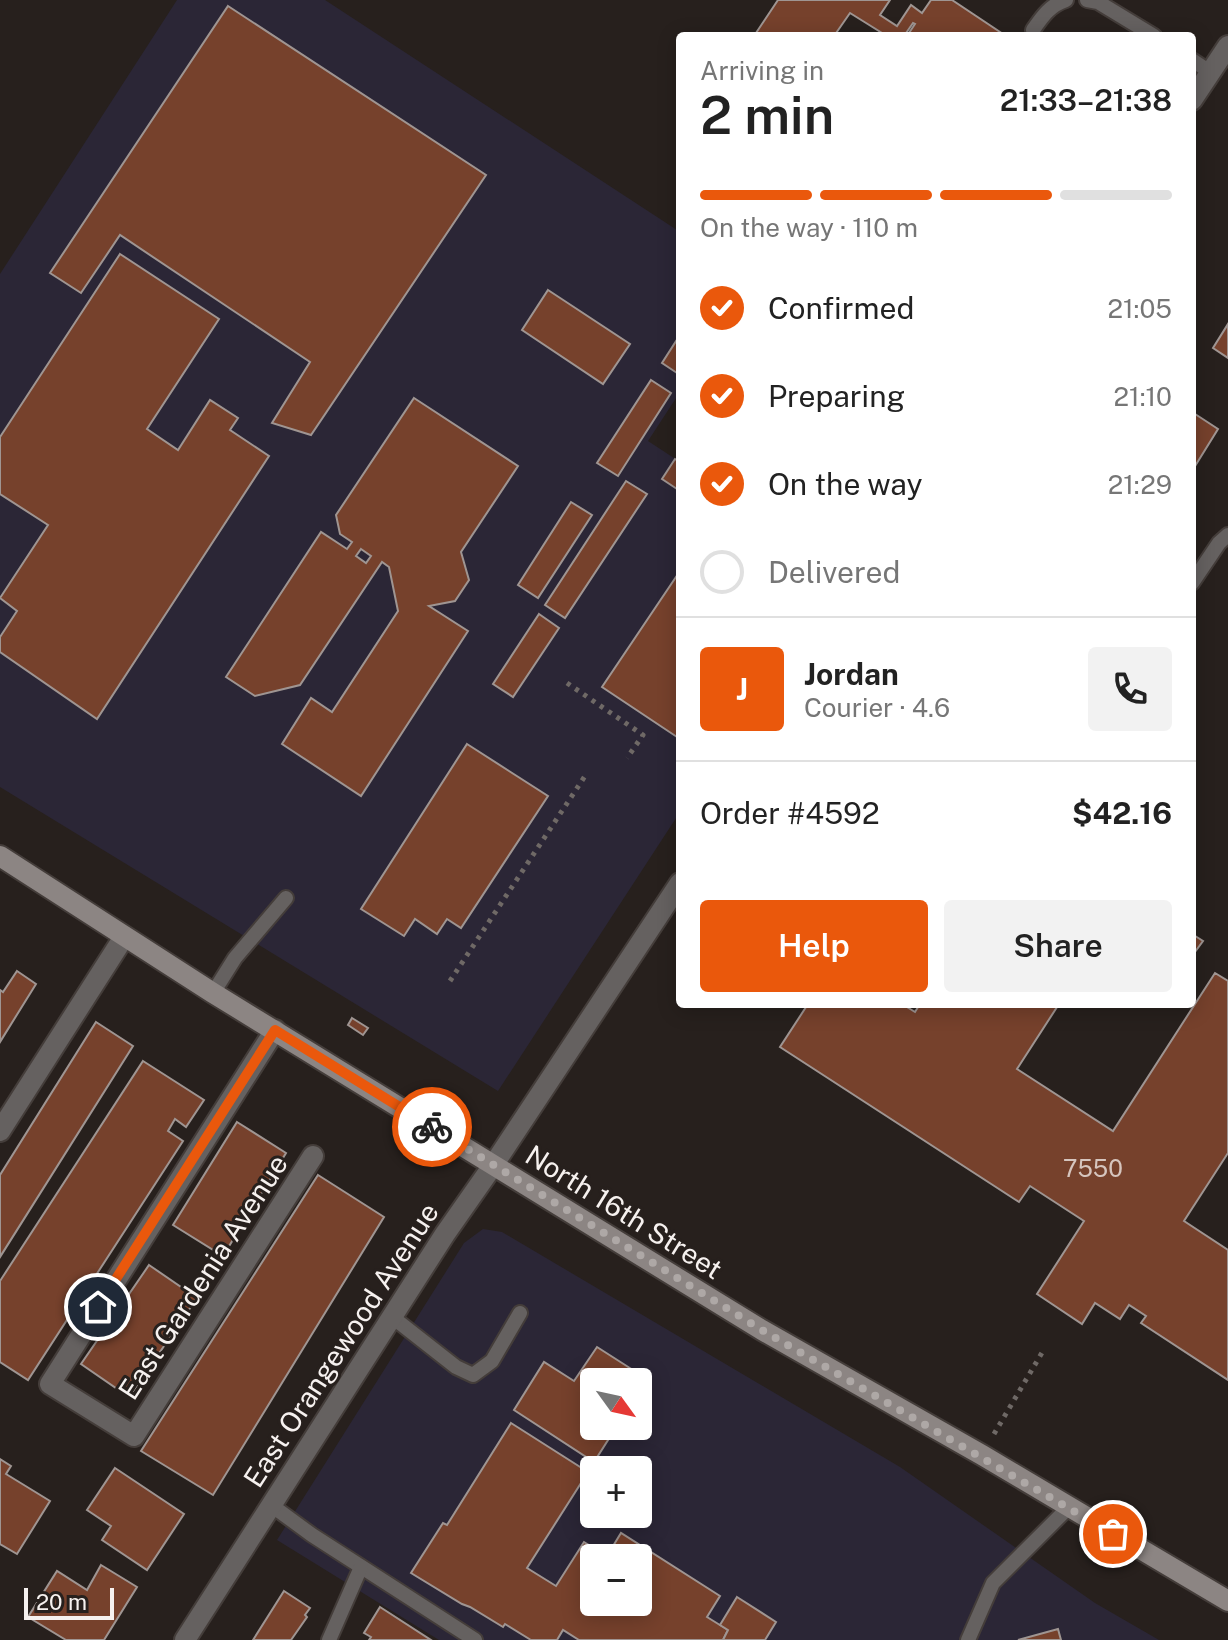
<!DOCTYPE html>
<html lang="en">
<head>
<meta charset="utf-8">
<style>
	:root { --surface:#fff; --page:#f2f2f2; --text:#222; --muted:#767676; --line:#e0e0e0; --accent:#ea580c }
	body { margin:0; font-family:"Public Sans",sans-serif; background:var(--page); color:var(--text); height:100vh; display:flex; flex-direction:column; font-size:30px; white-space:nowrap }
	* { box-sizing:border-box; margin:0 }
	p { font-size:26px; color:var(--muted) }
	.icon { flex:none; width:44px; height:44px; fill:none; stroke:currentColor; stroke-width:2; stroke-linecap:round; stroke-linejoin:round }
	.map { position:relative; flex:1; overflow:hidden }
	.panel { position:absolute; left:676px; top:32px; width:520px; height:976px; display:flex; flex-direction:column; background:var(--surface); border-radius:8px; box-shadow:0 4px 20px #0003 }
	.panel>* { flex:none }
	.needle { width:52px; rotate:123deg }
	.controls { position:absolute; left:580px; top:1368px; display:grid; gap:16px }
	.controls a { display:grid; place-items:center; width:72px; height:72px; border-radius:8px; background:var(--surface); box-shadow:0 4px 20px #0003; font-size:40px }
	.scale { position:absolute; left:24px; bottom:20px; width:90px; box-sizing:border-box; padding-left:8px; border:4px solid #f6f1ef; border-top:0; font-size:22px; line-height:28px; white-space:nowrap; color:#f6f1ef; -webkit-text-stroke:6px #27201d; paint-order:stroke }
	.pin { position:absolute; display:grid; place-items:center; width:68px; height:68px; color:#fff; margin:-34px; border:4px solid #fff; border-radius:50%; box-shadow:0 2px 8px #0007 }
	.courier { position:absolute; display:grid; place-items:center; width:80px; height:80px; margin:-40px; border:6px solid #ea580c; border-radius:50%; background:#fff; color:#222; box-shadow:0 2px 10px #0007 }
	.summary em { font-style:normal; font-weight:600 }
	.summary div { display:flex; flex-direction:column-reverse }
	.summary { display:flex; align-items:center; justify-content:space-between; height:136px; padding:0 24px }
	h1 { font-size:52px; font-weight:600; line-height:60px }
	.bar { display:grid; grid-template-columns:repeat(4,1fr); gap:12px 8px; align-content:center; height:96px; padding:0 24px }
	.bar i { height:10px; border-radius:6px; background:var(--line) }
	.bar .current { background:var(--accent) }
	.bar p { grid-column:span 4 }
	.line { display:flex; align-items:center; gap:20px; padding:0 24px; border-top:2px solid var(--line) }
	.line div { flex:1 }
	.round { display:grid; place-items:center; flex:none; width:84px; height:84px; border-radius:8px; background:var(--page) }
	ol { padding:0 24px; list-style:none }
	li { display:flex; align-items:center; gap:24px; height:88px }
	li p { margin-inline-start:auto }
	li .icon { padding:8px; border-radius:50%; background:var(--accent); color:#fff; stroke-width:4 }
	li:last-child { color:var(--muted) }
	li i { width:44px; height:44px; border:4px solid var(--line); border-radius:50% }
	.primary-button { display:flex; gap:16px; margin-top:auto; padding:16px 24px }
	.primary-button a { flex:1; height:92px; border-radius:8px; background:var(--accent); color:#fff; font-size:32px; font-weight:600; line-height:92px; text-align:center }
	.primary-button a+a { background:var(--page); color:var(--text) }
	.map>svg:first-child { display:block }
	.commercial { fill:#2b2636; fill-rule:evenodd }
	.building { fill:#76412c; stroke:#9f9592; stroke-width:2; fill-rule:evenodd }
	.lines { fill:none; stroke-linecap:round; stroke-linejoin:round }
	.lane-casing { stroke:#443d3a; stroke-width:18 }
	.street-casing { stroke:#443d3a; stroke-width:24 }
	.secondary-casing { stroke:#443d3a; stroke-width:24 }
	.path { stroke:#6f6966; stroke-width:5; stroke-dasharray:4 6; stroke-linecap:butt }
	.lane { stroke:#656160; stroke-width:14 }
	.street { stroke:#656160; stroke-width:20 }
	.secondary { stroke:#8c8583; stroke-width:20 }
	.done { stroke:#aea8a6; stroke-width:8; stroke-dasharray:0 14.4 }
	.route { stroke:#ea580c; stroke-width:10 }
	.labels { text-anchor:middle; stroke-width:6; stroke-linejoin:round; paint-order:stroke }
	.number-label { font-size:24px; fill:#d6c5be }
	.street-label { font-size:28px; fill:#f6f1ef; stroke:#27201d }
</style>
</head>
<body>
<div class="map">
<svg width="1228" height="1640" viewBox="0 0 1228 1640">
	<rect width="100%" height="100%" fill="#27201d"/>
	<g class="commercial">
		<path d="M177,0H325L680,232V392L648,441L680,462V812L498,1091L0,787V274Z"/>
		<path d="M483,1229L502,1232L900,1467L1095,1603L1159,1640H439L277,1540L464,1243ZM594,1382H638V1426H594ZM594,1470H638V1514H594ZM594,1558H638V1602H594Z"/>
	</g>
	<g class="building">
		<path d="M778,0H890L880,15L897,26L911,5L922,13L931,0H952L1006,36H907L915,24L913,23L904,36H887L850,13L834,36H754Z"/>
		<path d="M228,6L486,175L311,435L272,423L310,362L120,235L81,293L50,273Z"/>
		<path d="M120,254L219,319L147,429L178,450L210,400L238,418L230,430L269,456L97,719L0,652V637L17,611L0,598L48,525L0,494V437Z"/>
		<path d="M548,290L630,344L603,384L522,330Z"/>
		<path d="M1228,324V358L1213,348Z"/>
		<path d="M680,335V375L662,363Z"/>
		<path d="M651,380L671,393L618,476L597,463Z"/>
		<path d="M414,398L518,466L461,552L469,580L455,601L429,606L468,631L361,796L282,744L311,698L332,712L398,611L389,567L382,562L300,685L255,696L226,677L321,532L347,549L352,542L340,534L336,515ZM361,549L371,556L366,563L356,556Z"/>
		<path d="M1192,412L1218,429L1192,471Z"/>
		<path d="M675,459L680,462V491L662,479Z"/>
		<path d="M626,481L647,494L565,618L545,605Z"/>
		<path d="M571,502L592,515L538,598L518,585Z"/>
		<path d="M680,571V739L602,687Z"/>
		<path d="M539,614L559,628L513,697L493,684Z"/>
		<path d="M467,744L548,796L461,928L447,919L437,934L415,919L404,936L361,909Z"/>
		<path d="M1192,934L1203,941L1192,956Z"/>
		<path d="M17,971L36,984L0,1042V990L3,992Z"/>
		<path d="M1215,973L1228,981V1153L1184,1221L1228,1250V1380L1141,1323L1146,1316L1129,1305L1120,1319L1095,1303L1082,1324L1037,1294L1084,1221L1030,1186L1019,1202L780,1047L808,1004H902L915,1012L920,1004H1059L1017,1069L1113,1131Z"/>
		<path d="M352,1018L368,1028L363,1035L348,1025Z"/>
		<path d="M96,1022L133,1046L0,1257V1175Z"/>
		<path d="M143,1061L204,1100L186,1127L175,1119L168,1131L183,1141L28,1380L0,1362V1281Z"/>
		<path d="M237,1122L286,1153L223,1256L173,1225Z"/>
		<path d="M318,1175L384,1217L213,1495L141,1451Z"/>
		<path d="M149,1265L197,1298L129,1397L81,1364Z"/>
		<path d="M597,1347L647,1379L638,1394V1382H594V1426H617L594,1462L514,1410L544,1362L574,1381Z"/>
		<path d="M511,1423L588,1472L527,1568L556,1586L584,1542L607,1556L621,1533L720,1596L707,1617L728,1630L723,1640H579L563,1630L557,1640H531L505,1624L503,1627L470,1607L462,1604L411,1573L443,1523L447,1525ZM594,1558H638V1602H594Z"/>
		<path d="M0,1459L11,1466L6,1474L50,1501L17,1554L0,1544Z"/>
		<path d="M115,1468L184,1514L147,1570L102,1540L111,1526L87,1510Z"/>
		<path d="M101,1565L137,1587L104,1640H66L28,1617L57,1571L87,1590Z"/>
		<path d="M284,1591L310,1608L305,1615L307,1617L291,1640H253Z"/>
		<path d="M737,1597L776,1622L765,1640H723L728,1630L720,1625Z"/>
		<path d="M380,1607L431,1640H369L371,1637L364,1633Z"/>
		<path d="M1058,1629L1061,1640H1018Z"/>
	</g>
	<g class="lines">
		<defs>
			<g id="lane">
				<path d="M1087,0L1098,2L1154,36"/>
				<path d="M1033,30C1042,17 1050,5 1066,0"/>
				<path d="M1192,60L1210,72"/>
				<path d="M1192,583L1219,543L1228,535"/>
				<path d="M213,993L235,958L286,898"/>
				<path d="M391,1316L456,1367L473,1375L492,1361L520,1313"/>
				<path d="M271,1505L312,1535L475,1640"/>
				<path d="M329,1640L361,1567"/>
				<path d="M968,1640L993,1583L1068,1508"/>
			</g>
			<g id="street">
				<path d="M1192,100L1228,46"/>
				<path d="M275,1030L50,1384L134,1436L313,1156"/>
				<path d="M0,1131L124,937"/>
				<path d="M185,1640L445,1234L494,1164L680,883"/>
			</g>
			<path id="secondary" d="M0,856L213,993L762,1330L982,1455L1228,1601"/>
		</defs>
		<use href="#lane" class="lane-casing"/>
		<use href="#street" class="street-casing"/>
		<use href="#secondary" class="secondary-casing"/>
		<g class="path">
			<path d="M567,683L643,735L627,758"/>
			<path d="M450,981L587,773"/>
			<path d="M994,1434L1043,1351"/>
		</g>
		<use href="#lane" class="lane"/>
		<use href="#street" class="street"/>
		<use href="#secondary" class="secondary"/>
	</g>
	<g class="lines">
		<path class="done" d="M432,1127L762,1330L1113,1534"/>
		<path class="route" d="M98,1307L275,1030L432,1127"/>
	</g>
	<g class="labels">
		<g class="number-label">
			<text x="1093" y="1177">7550</text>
		</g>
		<g class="street-label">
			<text transform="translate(624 1212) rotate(32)" y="10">North 16th Street</text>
			<text transform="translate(203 1277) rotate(-57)" y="10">East Gardenia Avenue</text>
			<text transform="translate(341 1345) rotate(-57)" y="10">East Orangewood Avenue</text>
		</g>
	</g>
</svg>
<div class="controls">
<a><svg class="needle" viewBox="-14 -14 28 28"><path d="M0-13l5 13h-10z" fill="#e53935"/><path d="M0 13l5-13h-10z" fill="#767676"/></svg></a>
<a>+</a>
<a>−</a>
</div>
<div class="scale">20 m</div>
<div class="pin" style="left:1113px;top:1534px;background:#ea580c"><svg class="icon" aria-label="bag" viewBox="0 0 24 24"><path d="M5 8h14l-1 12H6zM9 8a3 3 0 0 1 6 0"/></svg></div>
<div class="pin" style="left:98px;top:1307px;background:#1f2937"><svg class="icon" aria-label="home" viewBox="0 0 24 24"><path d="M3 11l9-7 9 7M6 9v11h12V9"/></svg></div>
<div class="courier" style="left:432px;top:1127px"><svg class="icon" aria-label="bike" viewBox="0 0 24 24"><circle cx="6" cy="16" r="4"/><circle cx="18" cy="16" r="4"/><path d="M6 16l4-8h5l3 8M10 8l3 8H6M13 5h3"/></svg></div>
<section class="panel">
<div class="summary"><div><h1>2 min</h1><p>Arriving in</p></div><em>21:33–21:38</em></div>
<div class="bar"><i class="current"></i><i class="current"></i><i class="current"></i><i></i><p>On the way · 110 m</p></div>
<ol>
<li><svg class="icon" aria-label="check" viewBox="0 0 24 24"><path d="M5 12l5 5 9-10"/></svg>Confirmed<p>21:05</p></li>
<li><svg class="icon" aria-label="check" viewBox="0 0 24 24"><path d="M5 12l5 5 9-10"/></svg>Preparing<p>21:10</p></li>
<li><svg class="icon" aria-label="check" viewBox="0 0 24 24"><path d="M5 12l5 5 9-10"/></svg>On the way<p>21:29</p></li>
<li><i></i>Delivered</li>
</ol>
<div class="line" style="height:144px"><b class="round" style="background:var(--accent);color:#fff">J</b><div><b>Jordan</b><p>Courier · 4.6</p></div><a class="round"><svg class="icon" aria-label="phone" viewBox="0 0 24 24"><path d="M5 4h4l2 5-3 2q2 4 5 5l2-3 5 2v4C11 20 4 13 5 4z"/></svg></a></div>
<div class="line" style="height:104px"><div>Order #4592</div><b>$42.16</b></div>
<div class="primary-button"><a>Help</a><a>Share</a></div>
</section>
</div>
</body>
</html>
